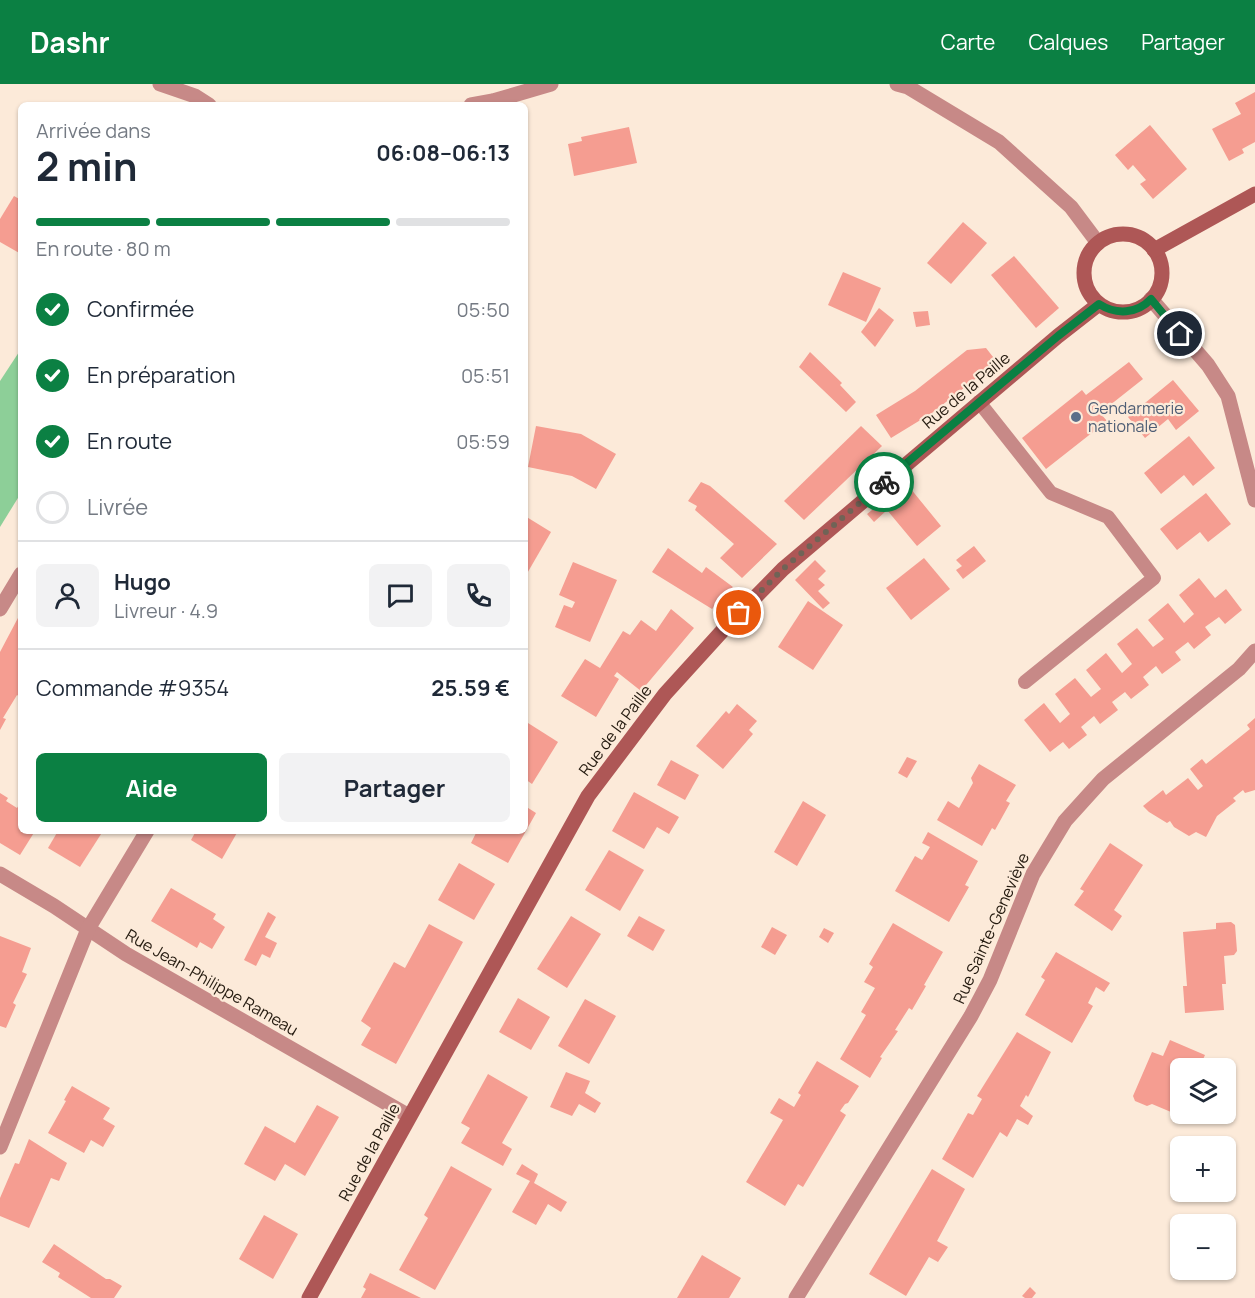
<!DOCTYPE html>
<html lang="fr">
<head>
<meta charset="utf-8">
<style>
	:root { --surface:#fff; --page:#f2f2f3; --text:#1f2937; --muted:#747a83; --line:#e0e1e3; --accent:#0b8043 }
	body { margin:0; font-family:Manrope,sans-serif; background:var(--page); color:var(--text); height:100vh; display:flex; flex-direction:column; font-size:22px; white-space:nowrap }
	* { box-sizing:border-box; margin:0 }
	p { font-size:20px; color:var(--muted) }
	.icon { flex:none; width:33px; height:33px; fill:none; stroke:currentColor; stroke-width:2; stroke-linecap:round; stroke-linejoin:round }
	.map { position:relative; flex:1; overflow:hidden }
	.drawer { position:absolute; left:18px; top:18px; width:510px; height:732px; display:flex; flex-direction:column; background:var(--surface); border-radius:9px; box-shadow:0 2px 4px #0004 }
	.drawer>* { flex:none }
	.fabs { position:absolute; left:1170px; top:974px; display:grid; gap:12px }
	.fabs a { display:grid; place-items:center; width:66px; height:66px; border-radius:9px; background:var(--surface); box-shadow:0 2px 4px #0004; font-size:30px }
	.pin { position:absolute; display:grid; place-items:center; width:51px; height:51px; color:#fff; margin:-26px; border:3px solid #fff; border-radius:50%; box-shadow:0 2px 6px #0007 }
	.courier { position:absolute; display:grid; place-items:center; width:60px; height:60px; margin:-30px; border:4px solid #0b8043; border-radius:50%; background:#fff; color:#222; box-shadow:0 2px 8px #0007 }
	.summary em { font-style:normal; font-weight:700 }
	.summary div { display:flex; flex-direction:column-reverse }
	.summary { display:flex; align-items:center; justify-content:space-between; height:102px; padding:0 18px }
	h1 { font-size:39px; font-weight:700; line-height:45px }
	.bar { display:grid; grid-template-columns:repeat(4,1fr); gap:9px 6px; align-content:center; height:72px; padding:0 18px }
	.bar i { height:8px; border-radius:4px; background:var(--line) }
	.bar .active { background:var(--accent) }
	.bar p { grid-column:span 4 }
	.line { display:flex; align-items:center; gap:15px; padding:0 18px; border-top:2px solid var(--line) }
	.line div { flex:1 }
	.round { display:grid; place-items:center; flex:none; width:63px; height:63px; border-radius:9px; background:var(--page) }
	ol { padding:0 18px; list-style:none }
	li { display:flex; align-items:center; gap:18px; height:66px }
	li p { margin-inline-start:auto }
	li .icon { padding:6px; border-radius:50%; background:var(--accent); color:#fff; stroke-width:4 }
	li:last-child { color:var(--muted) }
	li i { width:33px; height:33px; border:3px solid var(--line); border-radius:50% }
	.primary-button { display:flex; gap:12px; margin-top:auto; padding:12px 18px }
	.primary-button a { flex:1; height:69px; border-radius:9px; background:var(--accent); color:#fff; font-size:24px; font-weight:700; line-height:69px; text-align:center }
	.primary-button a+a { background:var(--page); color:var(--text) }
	header { display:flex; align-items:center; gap:36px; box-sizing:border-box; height:84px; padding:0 30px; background:var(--accent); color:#fff }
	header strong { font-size:28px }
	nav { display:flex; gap:33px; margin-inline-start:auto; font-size:21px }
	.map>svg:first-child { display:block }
	.green { fill:#8dcf98 }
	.building { fill:#f59d91 }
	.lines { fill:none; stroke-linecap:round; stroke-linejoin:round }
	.lane { stroke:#c78987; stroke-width:14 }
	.street { stroke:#c78987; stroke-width:15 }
	.secondary { stroke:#ae5756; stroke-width:15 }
	.done { stroke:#706356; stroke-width:6; stroke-dasharray:0 10.8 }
	.route { stroke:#0b8043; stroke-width:8 }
	.service-dot { fill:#5c6f8a; stroke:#fcead9; stroke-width:2 }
	.labels { text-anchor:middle; stroke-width:4.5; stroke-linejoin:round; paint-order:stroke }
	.street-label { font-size:16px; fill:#241a0f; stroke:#fcead9 }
	.service-label { font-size:16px; fill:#4e5e75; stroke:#fcead9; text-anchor:start }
</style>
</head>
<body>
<header>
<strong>Dashr</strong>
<nav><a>Carte</a><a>Calques</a><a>Partager</a></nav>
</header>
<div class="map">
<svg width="1255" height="1214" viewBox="0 0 1255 1214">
	<rect width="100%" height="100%" fill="#fcead9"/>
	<path class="green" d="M21,265V409L0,443V297Z"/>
	<g class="building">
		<path d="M1255,8V58L1242,65L1244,69L1229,77L1212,45L1241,30L1235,19Z"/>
		<path d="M1150,41L1187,85L1153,115L1140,100L1146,96L1133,81L1128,86L1115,71Z"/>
		<path d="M629,43L637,79L574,92L568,60L582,57L581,53Z"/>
		<path d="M14,112L21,116V170L0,158V135Z"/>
		<path d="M963,138L987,159L951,200L927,179Z"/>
		<path d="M1014,172L1059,224L1036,244L991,191Z"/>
		<path d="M843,188L881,204L866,238L828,221Z"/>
		<path d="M879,224L894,236L875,263L861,248Z"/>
		<path d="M928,227L930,241L916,243L913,228Z"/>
		<path d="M986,264L997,278L932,329L891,354L876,331L915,307L967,266Z"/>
		<path d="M810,268L842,299L840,301L856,318L846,328L799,283Z"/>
		<path d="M1129,278L1143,295L1100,329L1107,337L1046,385L1022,354L1082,306L1086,311Z"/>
		<path d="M1173,296L1199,327L1176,346L1168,335L1145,354L1128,333Z"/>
		<path d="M536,342L581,350L616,370L596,405L572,392L528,383Z"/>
		<path d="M861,342L882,362L804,436L784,417Z"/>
		<path d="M1189,352L1215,384L1193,402L1184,391L1161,410L1144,389Z"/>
		<path d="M701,398L710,402L777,460L742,494L720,474L734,460L695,426L697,422L688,417Z"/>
		<path d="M906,399L941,442L917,462L887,426L874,438L867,430Z"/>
		<path d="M1206,409L1231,440L1208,458L1200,448L1177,466L1160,445Z"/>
		<path d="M525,432L551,448L525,493Z"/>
		<path d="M974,462L986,477L963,495L956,486L962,482L956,476Z"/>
		<path d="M668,464L702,489L706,483L733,503L712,525L652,488Z"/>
		<path d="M924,474L950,505L911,536L886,504Z"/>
		<path d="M815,476L826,487L818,495L825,501L818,507L830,519L823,525L795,496Z"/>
		<path d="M573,478L617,496L590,558L555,543L564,521L572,524L575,518L559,511Z"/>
		<path d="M1199,494L1215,514L1226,505L1242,526L1225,540L1219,533L1205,543L1211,551L1194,565L1188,558L1175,568L1181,576L1162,590L1156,582L1143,593L1149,601L1131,615L1125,608L1112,618L1118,626L1100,640L1094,632L1081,643L1087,651L1069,665L1063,658L1050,668L1024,636L1044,619L1060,639L1070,630L1055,610L1075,594L1091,613L1101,605L1086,586L1106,569L1122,589L1132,580L1117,560L1137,544L1153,563L1164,555L1148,536L1168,519L1184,539L1194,530L1179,511Z"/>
		<path d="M808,517L843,541L813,586L778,563Z"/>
		<path d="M671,525L694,544L641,607L617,588L614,592L619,595L596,633L561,612L585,575L600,584L623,547L630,551L641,536L656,547Z"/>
		<path d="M19,532L21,533V611L20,613L17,611L3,634L6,635L0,646V568Z"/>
		<path d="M737,620L757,637L749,646L753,650L723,685L696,662L726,627L729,630Z"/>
		<path d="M1255,634V706L1245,709L1243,706L1233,714L1236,717L1217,732L1206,753L1196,748L1189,752L1174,743L1170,737L1167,739L1149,728L1143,722L1163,706L1166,711L1188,694L1198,706L1203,702L1190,685L1202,675L1206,680L1240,653L1250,645L1247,641Z"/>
		<path d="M528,639L558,658L532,700L525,695V644Z"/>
		<path d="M907,673L917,677L907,694L898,689Z"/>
		<path d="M671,676L699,691L685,716L657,701Z"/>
		<path d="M979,680L1016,701L1006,717L1010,719L995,746L992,744L982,762L937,736L948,717L959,724L973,699L971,694Z"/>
		<path d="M634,708L679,733L669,750L657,743L644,765L612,747Z"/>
		<path d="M0,709L8,714L6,717L17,724L19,721L21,722V747H35L20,771L0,759Z"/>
		<path d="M803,717L826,731L797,782L774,768Z"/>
		<path d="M525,722L536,729L508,779L471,759L477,747H525Z"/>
		<path d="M58,747H103L80,783L48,764Z"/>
		<path d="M196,747H238L222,775L191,756Z"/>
		<path d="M928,748L978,777L965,801L969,803L949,838L895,807L915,772L922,776L930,763L922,759Z"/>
		<path d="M1110,759L1143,781L1114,826L1122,832L1112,847L1074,821L1084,807L1080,805Z"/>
		<path d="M609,766L644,786L620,827L585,806Z"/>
		<path d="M459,779L495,800L474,836L438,816Z"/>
		<path d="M171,804L216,830L213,835L225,843L212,865L200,858L197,864L151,837Z"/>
		<path d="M268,828L276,833L265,853L277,859L270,874L262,870L256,882L244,876Z"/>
		<path d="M571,832L601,850L567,904L537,885Z"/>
		<path d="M639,832L665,846L653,867L627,852Z"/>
		<path d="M1231,838L1235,841L1237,867L1234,871L1224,872L1226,900H1222L1224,926L1185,929L1183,902H1187L1183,848L1216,845V839Z"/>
		<path d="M893,839L943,868L924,901L926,902L912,926L909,924L895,946L898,947L880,973L882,974L870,994L840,975L866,931L861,928L875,904L864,898L873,883L869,880Z"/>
		<path d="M429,840L463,858L396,980L361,961L371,944L361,937L394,878L405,884Z"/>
		<path d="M772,843L787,851L775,871L761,863Z"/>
		<path d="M824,844L834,849L828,859L819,853Z"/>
		<path d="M0,852L31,864L22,888L27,890L13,919L16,921L6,944L0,942Z"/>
		<path d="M1056,868L1110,899L1104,908L1096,903L1088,919L1093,922L1072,959L1025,931L1045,896L1041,893Z"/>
		<path d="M518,914L550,933L531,966L499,948Z"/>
		<path d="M585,915L616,932L589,980L558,962Z"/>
		<path d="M1017,948L1051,968L1028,1013L1026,1011L1020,1022L1033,1032L1028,1041L1017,1035L1007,1053L1000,1048L973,1094L942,1075L968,1029L973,1031L982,1015L977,1012Z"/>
		<path d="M1170,956L1205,971L1199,984H1180V1005L1171,1028L1152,1020L1147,1022L1135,1017L1133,1012L1152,968L1163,972Z"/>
		<path d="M817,977L859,1002L848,1019L845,1020L840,1027L846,1031L803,1103L798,1100L785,1122L746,1098L783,1036L770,1029L779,1014L794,1023L801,1011L798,1009Z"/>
		<path d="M566,988L590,997L585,1009L601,1019L595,1029L579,1020L572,1032L550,1023Z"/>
		<path d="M488,990L528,1013L502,1059L512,1065L503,1082L461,1059L470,1044L461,1039Z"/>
		<path d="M72,1002L110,1024L103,1035L115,1042L103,1063L91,1056L84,1069L48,1049L66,1017L64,1016Z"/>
		<path d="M317,1021L339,1033L305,1092L285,1080L275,1097L244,1080L265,1042L295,1059Z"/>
		<path d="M29,1055L67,1079L59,1097L51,1094L29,1144L0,1132V1114L15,1079L19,1080Z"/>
		<path d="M522,1080L538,1090L534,1099L567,1118L561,1128L548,1120L536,1141L512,1128L530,1097L516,1090Z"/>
		<path d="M451,1082L492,1105L435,1206L399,1186L428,1134L424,1131Z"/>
		<path d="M932,1085L965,1105L937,1157L948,1163L938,1178L929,1173L906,1212L869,1190Z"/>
		<path d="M264,1131L298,1150L273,1195L239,1175Z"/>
		<path d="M54,1160L106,1195H110L122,1202L114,1214H91L58,1193L60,1189L42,1178Z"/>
		<path d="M702,1171L741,1194L729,1214H677Z"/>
		<path d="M370,1189L421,1214H361L366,1205L363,1203Z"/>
		<path d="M1030,1203L1036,1209L1032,1214H1025L1022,1212Z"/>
	</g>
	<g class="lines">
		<path class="lane" d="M979,318L1051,409L1108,433L1154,494L1025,598"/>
		<g class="street">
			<path d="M160,0L195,12L209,21"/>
			<path d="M897,0L908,3L999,58L1071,123L1098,159"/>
			<path d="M471,21L493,17L551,0"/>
			<path d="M1151,215L1208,281L1228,312L1255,416"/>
			<path d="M0,525L21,490"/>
			<path d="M0,790L54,822L126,870L409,1032"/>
			<path d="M0,1063L88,845L147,747"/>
			<path d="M796,1214L971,932L990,896L1033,790L1065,737L1103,695L1239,585L1255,567"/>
		</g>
		<g class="secondary">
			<circle cx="1123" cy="189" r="39"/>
			<path d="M1154,166L1255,110"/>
			<path d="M309,1214L588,712L665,610L725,544L783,485L1058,252L1099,220"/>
		</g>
	</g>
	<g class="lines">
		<path class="done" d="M739,529L783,485L884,398"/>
		<path class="route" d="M884,398L1058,252L1099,220C1116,231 1137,230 1151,215L1180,250"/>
	</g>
	<circle class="service-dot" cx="1076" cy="333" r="6"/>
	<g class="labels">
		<g class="street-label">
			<text transform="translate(966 306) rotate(-40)" y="6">Rue de la Paille</text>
			<text transform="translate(615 646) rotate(-53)" y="6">Rue de la Paille</text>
			<text transform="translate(991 844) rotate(-66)" y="6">Rue Sainte-Geneviève</text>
			<text transform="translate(212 898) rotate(30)" y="6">Rue Jean-Philippe Rameau</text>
			<text transform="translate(369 1068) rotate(-61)" y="6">Rue de la Paille</text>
		</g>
		<g class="service-label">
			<text x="1088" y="330">Gendarmerie<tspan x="1088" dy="18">nationale</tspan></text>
		</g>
	</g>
</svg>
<div class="fabs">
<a><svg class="icon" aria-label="layers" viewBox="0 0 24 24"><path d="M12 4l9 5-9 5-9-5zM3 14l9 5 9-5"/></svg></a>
<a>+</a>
<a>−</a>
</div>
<div class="pin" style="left:739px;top:529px;background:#ea580c"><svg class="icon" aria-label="bag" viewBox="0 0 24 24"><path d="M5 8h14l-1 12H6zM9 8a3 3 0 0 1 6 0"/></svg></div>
<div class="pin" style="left:1180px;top:250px;background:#1f2937"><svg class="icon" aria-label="home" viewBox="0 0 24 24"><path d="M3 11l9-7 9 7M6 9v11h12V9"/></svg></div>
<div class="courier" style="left:884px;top:398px"><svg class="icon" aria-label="bike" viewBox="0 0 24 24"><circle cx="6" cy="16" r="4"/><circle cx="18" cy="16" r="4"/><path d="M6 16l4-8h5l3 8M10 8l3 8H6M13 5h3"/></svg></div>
<section class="drawer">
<div class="summary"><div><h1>2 min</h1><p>Arrivée dans</p></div><em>06:08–06:13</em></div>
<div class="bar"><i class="active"></i><i class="active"></i><i class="active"></i><i></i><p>En route · 80 m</p></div>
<ol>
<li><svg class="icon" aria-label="check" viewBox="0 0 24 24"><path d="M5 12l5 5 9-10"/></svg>Confirmée<p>05:50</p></li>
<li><svg class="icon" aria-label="check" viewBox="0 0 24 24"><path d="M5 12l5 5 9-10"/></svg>En préparation<p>05:51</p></li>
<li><svg class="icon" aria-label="check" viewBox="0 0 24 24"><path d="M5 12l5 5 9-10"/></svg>En route<p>05:59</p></li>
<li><i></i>Livrée</li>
</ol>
<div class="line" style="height:108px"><a class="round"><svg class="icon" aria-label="person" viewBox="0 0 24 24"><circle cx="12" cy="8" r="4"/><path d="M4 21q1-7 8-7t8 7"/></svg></a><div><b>Hugo</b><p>Livreur · 4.9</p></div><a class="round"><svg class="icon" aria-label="chat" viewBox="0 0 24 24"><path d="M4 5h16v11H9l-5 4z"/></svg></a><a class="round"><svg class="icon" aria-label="phone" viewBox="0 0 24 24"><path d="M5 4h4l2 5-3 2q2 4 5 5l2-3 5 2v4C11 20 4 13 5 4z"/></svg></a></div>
<div class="line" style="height:78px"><div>Commande #9354</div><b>25.59 €</b></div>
<div class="primary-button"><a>Aide</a><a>Partager</a></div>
</section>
</div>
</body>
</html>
